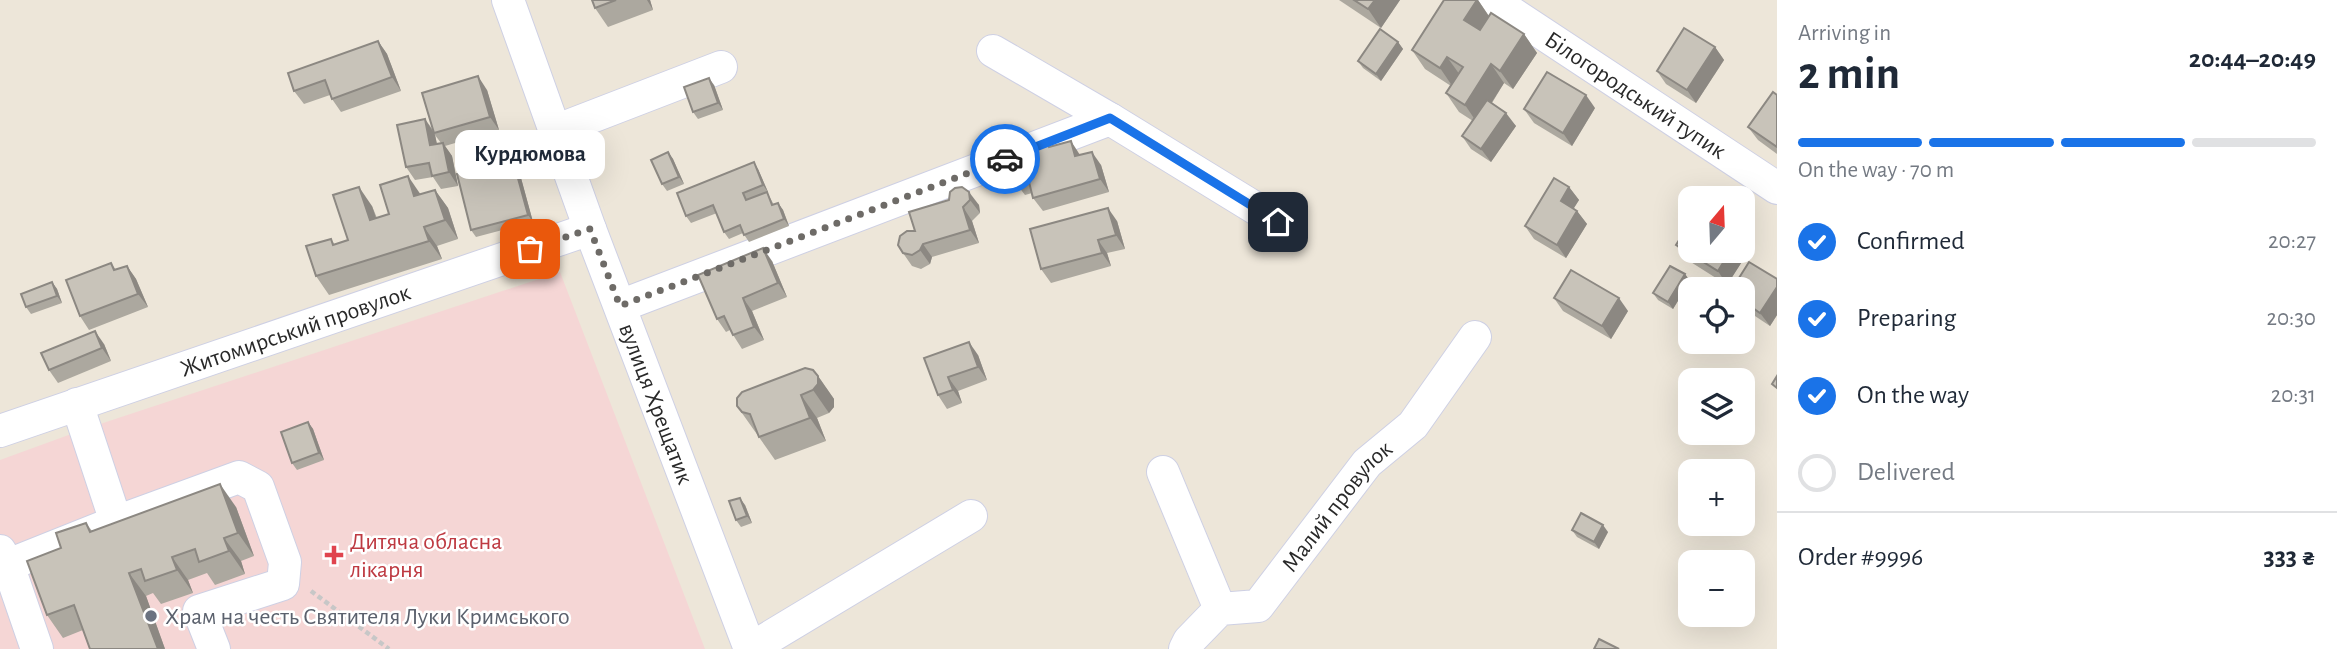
<!DOCTYPE html>
<html lang="en">
<head>
<meta charset="utf-8">
<style>
	:root { --surface:#fff; --page:#f2f2f3; --text:#1f2937; --muted:#747a83; --line:#e0e1e3; --accent:#1a73e8 }
	body { margin:0; font-family:"Alegreya Sans",sans-serif; background:var(--page); color:var(--text); height:100vh; display:flex; flex-direction:column; font-size:26px; white-space:nowrap }
	* { box-sizing:border-box; margin:0 }
	p { font-size:23px; color:var(--muted) }
	.icon { flex:none; width:38px; height:38px; fill:none; stroke:currentColor; stroke-width:2; stroke-linecap:round; stroke-linejoin:round }
	.map { position:relative; flex:1; overflow:hidden }
	.details { display:flex; flex-direction:column; background:var(--surface); width:560px }
	.details>* { flex:none }
	.needle { width:46px; rotate:19deg }
	.fabs { position:absolute; left:1678px; top:186px; display:grid; gap:14px }
	.fabs a { display:grid; place-items:center; width:77px; height:77px; border-radius:14px; background:var(--surface); box-shadow:0 7px 28px #0002; font-size:35px }
	.pin { position:absolute; display:grid; place-items:center; width:60px; height:60px; color:#fff; margin:-30px; border-radius:14px; box-shadow:0 4px 10px #0006 }
	.courier { position:absolute; display:grid; place-items:center; width:70px; height:70px; margin:-35px; border:5px solid #1a73e8; border-radius:50%; background:#fff; color:#222; box-shadow:0 2px 9px #0007 }
	.bubble { position:absolute; height:49px; border-radius:14px; background:var(--surface); box-shadow:0 7px 28px #0002; font-size:23px; font-weight:700; line-height:49px; text-align:center }
	.summary em { font-style:normal; font-weight:700 }
	.summary div { display:flex; flex-direction:column-reverse }
	.summary { display:flex; align-items:center; justify-content:space-between; height:119px; padding:0 21px }
	h1 { font-size:46px; font-weight:700; line-height:52px }
	.bar { display:grid; grid-template-columns:repeat(4,1fr); gap:10px 7px; align-content:center; height:84px; padding:0 21px }
	.bar i { height:9px; border-radius:5px; background:var(--line) }
	.bar .on { background:var(--accent) }
	.bar p { grid-column:span 4 }
	.line { display:flex; align-items:center; gap:18px; padding:0 21px; border-top:2px solid var(--line) }
	.line div { flex:1 }
	ol { padding:0 21px; list-style:none }
	li { display:flex; align-items:center; gap:21px; height:77px }
	li p { margin-inline-start:auto }
	li .icon { padding:7px; border-radius:50%; background:var(--accent); color:#fff; stroke-width:4 }
	li:last-child { color:var(--muted) }
	li i { width:38px; height:38px; border:4px solid var(--line); border-radius:50% }
	main { display:flex; flex:1; min-height:0 }
	.map>svg:first-child { display:block }
	.medical { fill:#f5d6d5 }
	.lines { fill:none; stroke-linecap:round; stroke-linejoin:round }
	.minor-casing { stroke:#ced0e4; stroke-width:34 }
	.path { stroke:#c7c7c7; stroke-width:4.5; stroke-dasharray:5 3.5; stroke-linecap:butt }
	.minor { stroke:#fff; stroke-width:32 }
	.wall { fill:#aca89f; fill-rule:evenodd }
	.shaded-wall { fill:#8c8882 }
	.building { fill:#c8c3b9; stroke:#8c8882; stroke-width:2 }
	.done { stroke:#6e6b67; stroke-width:7; stroke-dasharray:0 12.6 }
	.route { stroke:#1a73e8; stroke-width:9 }
	.health-dot { fill:#e0444e; stroke:#fff; stroke-width:2.5 }
	.worship-dot { fill:#6b7280; stroke:#fff; stroke-width:2.5 }
	.labels { text-anchor:middle; stroke-width:5; stroke-linejoin:round; paint-order:stroke }
	.street-label { font-size:24px; fill:#292929; stroke:#fff }
	.health-label { font-size:24px; fill:#be3a42; stroke:#fff; text-anchor:start }
	.worship-label { font-size:24px; fill:#5b616d; stroke:#fff; text-anchor:start }
</style>
</head>
<body>
<main>
<div class="map">
<svg width="1777" height="649" viewBox="0 0 1777 649">
	<rect width="100%" height="100%" fill="#ede6d9"/>
	<path class="medical" d="M560,272L705,649H0V460L85,429Z"/>
	<g class="lines">
		<defs>
			<g id="minor">
				<path id="s1" d="M508,0L590,229L750,649"/>
				<path id="s2" d="M1492,0L1777,188"/>
				<path d="M993,51L1110,119"/>
				<path d="M555,131L721,67"/>
				<path d="M620,306L1110,119L1278,222"/>
				<path d="M77,404L116,522"/>
				<path id="s3" d="M0,431L590,229"/>
				<path d="M1163,472L1220,609"/>
				<path d="M0,551L8,565L37,649"/>
				<path d="M8,565L116,522L239,477L258,487L285,562L283,584L199,611L214,649"/>
				<path d="M750,649L971,516"/>
				<path id="s4" d="M1185,649L1189,641L1220,609L1258,606L1367,463L1413,425L1475,337"/>
			</g>
		</defs>
		<use href="#minor" class="minor-casing"/>
		<path class="path" d="M311,591L389,649"/>
		<use href="#minor" class="minor"/>
	</g>
	<g class="wall">
		<path d="M592,0H650L653,10L608,27L595,8Z"/>
		<path d="M1339,0H1400L1381,28Z"/>
		<path d="M1444,0H1478L1489,16L1524,34L1537,53L1513,89L1504,83L1492,103L1516,126L1491,162L1471,149L1462,136L1473,121L1459,112L1446,93L1451,86L1425,69L1412,50Z"/>
		<path d="M378,41L387,54L401,91L341,112L332,99L330,95L304,104L294,91Z"/>
		<path d="M1398,42L1403,49L1381,81L1363,68L1358,61Z"/>
		<path d="M1715,47L1724,60L1696,103L1666,84L1657,71Z"/>
		<path d="M714,85L723,110L698,119L693,112Z"/>
		<path d="M487,90L499,130L445,146L452,156L458,186L441,189L433,177L415,180L406,167L425,119L433,130ZM435,135L441,143L437,144Z"/>
		<path d="M1777,95V154L1758,140L1748,127Z"/>
		<path d="M1595,108L1572,146L1534,123L1524,109Z"/>
		<path d="M1047,141L1051,147L1080,155L1101,165L1109,192L1043,211L1033,198L1032,193L1025,195L1015,182L1034,152Z"/>
		<path d="M668,152L673,159L684,184L667,191L662,184Z"/>
		<path d="M513,160L518,167L533,222L476,237L471,230Z"/>
		<path d="M758,169L768,192H767L774,205L778,203L783,210L789,226L749,242L743,233L729,239L724,232L717,213L691,223L686,216Z"/>
		<path d="M1569,187L1579,200L1574,208L1577,211L1587,224L1566,258L1534,239L1525,226Z"/>
		<path d="M955,188L979,205L980,213L972,221L979,243L932,257L930,264L921,269L912,266L903,253L915,231L949,200Z"/>
		<path d="M435,190L448,208L458,239L437,246L442,259L329,295L316,276L331,239L335,245L348,240L372,206L377,218L389,214L421,194Z"/>
		<path d="M1743,212L1751,224L1746,232L1754,243L1727,285L1686,259L1676,245L1743,250Z"/>
		<path d="M1117,221L1125,249L1107,253L1111,266L1051,283L1041,269Z"/>
		<path d="M772,261L787,297L752,311L764,340L742,349L730,330L726,332L717,319Z"/>
		<path d="M111,263L116,270L127,266L136,279L148,307L89,330L80,316Z"/>
		<path d="M1685,274L1690,281L1673,309L1658,300L1653,293Z"/>
		<path d="M1777,279V315L1770,326L1743,308V289Z"/>
		<path d="M52,282L57,289L62,303L31,314L26,307Z"/>
		<path d="M1554,298L1628,311L1611,339L1563,311Z"/>
		<path d="M104,344L111,361L58,383L49,370Z"/>
		<path d="M978,355L987,380L958,391L962,403L947,409L938,395L924,358Z"/>
		<path d="M818,376L834,399V407L829,413L817,418L826,441L775,460L737,406Z"/>
		<path d="M308,422L313,429L324,460L297,470L292,463Z"/>
		<path d="M745,505L752,523L741,527L736,520Z"/>
		<path d="M236,507L254,556L241,561L245,574L215,585L207,573L188,580L193,593L161,604L153,593L146,596L165,649H90L83,630L63,638L47,615L61,548L86,523L92,531Z"/>
		<path d="M1572,530L1608,532L1599,549L1577,537Z"/>
	</g>
	<g class="shaded-wall">
		<path d="M647,0H650L653,10Z"/>
		<path d="M1375,0H1400L1381,28L1368,9Z"/>
		<path d="M1477,0H1478L1490,18L1477,39L1464,20Z"/>
		<path d="M1524,34L1537,53L1513,89L1500,71Z"/>
		<path d="M378,41L387,54L401,91L392,77Z"/>
		<path d="M1398,42L1403,49L1381,81L1376,74Z"/>
		<path d="M1715,47L1724,60L1696,103L1687,90Z"/>
		<path d="M1447,57L1460,75L1453,87L1440,68Z"/>
		<path d="M1491,64L1504,83L1478,124L1465,105Z"/>
		<path d="M478,76L487,90L499,130L490,117Z"/>
		<path d="M709,78L714,85L723,110L718,103Z"/>
		<path d="M1586,95L1595,108L1572,146L1563,133Z"/>
		<path d="M1506,113L1516,126L1491,162L1481,149Z"/>
		<path d="M425,119L434,133L435,135L440,159L430,145Z"/>
		<path d="M1071,141L1080,155L1075,156Z"/>
		<path d="M443,143L452,156L458,186L449,172Z"/>
		<path d="M668,152L673,159L684,184L679,177Z"/>
		<path d="M1092,152L1101,165L1109,192L1100,179Z"/>
		<path d="M513,160L518,167L533,222L528,215Z"/>
		<path d="M754,162L758,169L768,192L763,185Z"/>
		<path d="M408,176L421,195L414,196Z"/>
		<path d="M359,187L372,206L383,239L370,220Z"/>
		<path d="M1569,187L1579,200L1570,214L1561,201Z"/>
		<path d="M435,190L448,208L458,239L445,220Z"/>
		<path d="M969,192L979,205L980,213L970,200Z"/>
		<path d="M778,203L783,210L789,226L784,219Z"/>
		<path d="M963,207L972,221L979,243L970,230Z"/>
		<path d="M1108,208L1117,221L1125,249L1116,235Z"/>
		<path d="M1577,211L1587,224L1566,258L1557,245Z"/>
		<path d="M1743,212L1751,224L1746,232L1754,243L1727,285L1718,271L1731,250H1743Z"/>
		<path d="M424,227L437,246L442,259L429,241Z"/>
		<path d="M1098,240L1107,253L1111,266L1102,253Z"/>
		<path d="M923,244L932,257L930,264L920,250Z"/>
		<path d="M763,248L772,261L787,297L778,283Z"/>
		<path d="M127,266L136,279L148,307L138,294Z"/>
		<path d="M1685,274L1690,281L1673,309L1668,302Z"/>
		<path d="M52,282L57,289L62,303L57,296Z"/>
		<path d="M1777,287V315L1770,326L1760,313Z"/>
		<path d="M743,298L752,311L764,340L754,327Z"/>
		<path d="M1619,298L1628,311L1611,339L1602,326Z"/>
		<path d="M95,331L104,344L111,361L102,348Z"/>
		<path d="M969,342L978,355L987,380L978,367Z"/>
		<path d="M818,376L834,399V407L829,413L813,390Z"/>
		<path d="M948,377L958,391L962,403L953,390Z"/>
		<path d="M801,395L817,418L826,441L810,418Z"/>
		<path d="M308,422L313,429L324,460L319,453Z"/>
		<path d="M220,484L236,507L254,556L238,533Z"/>
		<path d="M740,498L745,505L752,523L747,516Z"/>
		<path d="M1603,525L1608,532L1599,549L1594,542Z"/>
		<path d="M224,538L241,561L245,574L229,551Z"/>
		<path d="M172,557L188,580L193,593L177,570Z"/>
		<path d="M129,573L146,596L165,649H158Z"/>
	</g>
	<g class="building">
		<path d="M592,0H616L595,8Z"/>
		<path d="M1354,0H1375L1368,9Z"/>
		<path d="M1444,0H1477L1464,20L1480,30L1491,13L1524,34L1500,71L1491,64L1465,105L1446,93L1463,67L1447,57L1440,68L1412,50Z"/>
		<path d="M1684,28L1715,47L1687,90L1657,71Z"/>
		<path d="M1380,29L1398,42L1376,74L1358,61Z"/>
		<path d="M378,41L392,77L332,99L325,80L294,91L288,73Z"/>
		<path d="M1547,72L1586,95L1563,133L1524,109Z"/>
		<path d="M478,76L490,117L434,133L422,93Z"/>
		<path d="M709,78L718,103L693,112L684,87Z"/>
		<path d="M1773,92L1777,95V147L1748,127Z"/>
		<path d="M1487,100L1506,113L1481,149L1462,136Z"/>
		<path d="M425,119L430,145L443,143L449,172L432,176L429,163L406,167L397,125Z"/>
		<path d="M1047,141L1049,147L1071,141L1075,156L1092,152L1100,179L1033,198L1028,178L1015,182L1009,159L1034,152L1032,145Z"/>
		<path d="M668,152L679,177L662,184L651,160Z"/>
		<path d="M513,160L528,215L471,230L457,174Z"/>
		<path d="M754,162L763,185L743,193L746,200L767,192L772,205L778,203L784,219L744,235L740,225L724,232L713,205L686,216L677,193Z"/>
		<path d="M408,176L414,196L435,190L445,220L424,227L429,241L316,276L306,246L331,239L333,245L348,240L333,195L359,187L370,220L389,214L380,185Z"/>
		<path d="M1554,178L1569,187L1561,201L1577,211L1557,245L1525,226Z"/>
		<path d="M962,187L969,192L970,200L963,207L970,230L923,244L920,250L912,255L903,253L898,245L900,236L907,231H915L909,212L949,200L950,192L955,188Z"/>
		<path d="M1108,208L1116,235L1098,240L1102,253L1041,269L1030,229Z"/>
		<path d="M1690,223V250H1731L1718,271L1676,245Z"/>
		<path d="M763,248L778,283L743,298L754,327L733,335L724,316L717,319L698,275Z"/>
		<path d="M1749,262L1777,279V287L1760,313L1743,301V289H1732Z"/>
		<path d="M111,263L114,270L127,266L138,294L80,316L66,280Z"/>
		<path d="M1670,266L1685,274L1668,302L1653,293Z"/>
		<path d="M1571,270L1619,298L1602,326L1554,298Z"/>
		<path d="M52,282L57,296L26,307L21,294Z"/>
		<path d="M95,331L102,348L49,370L41,353Z"/>
		<path d="M969,342L978,367L948,377L953,390L938,395L924,358Z"/>
		<path d="M805,368L813,370L818,376V384L813,390L801,395L810,418L759,437L750,414L742,412L737,406V398L742,392Z"/>
		<path d="M1777,376V388L1772,384Z"/>
		<path d="M308,422L319,453L292,463L281,432Z"/>
		<path d="M220,484L238,533L224,538L229,551L199,562L195,549L172,557L177,570L145,581L141,569L129,573L158,649H90L74,605L47,615L27,561L61,548L56,533L86,523L90,532Z"/>
		<path d="M740,498L747,516L736,520L729,501Z"/>
		<path d="M1581,513L1603,525L1594,542L1572,530Z"/>
		<path d="M1599,639L1619,649H1594Z"/>
	</g>
	<g class="lines">
		<path class="done" d="M530,249L590,229L620,306L1005,159"/>
		<path class="route" d="M1005,159L1110,118L1278,222"/>
	</g>
	<path class="health-dot" d="M330.5 544.5h7v7h7v7h-7v7h-7v-7h-7v-7h7z"/>
	<circle class="worship-dot" cx="151" cy="616" r="7"/>
	<g class="labels">
		<g class="street-label">
			<text dy="8" stroke="none"><textPath href="#s2" startOffset="172">Білогородський тупик</textPath></text>
			<text dy="8" stroke="none"><textPath href="#s3" startOffset="312">Житомирський провулок</textPath></text>
			<text dy="8" stroke="none"><textPath href="#s1" startOffset="430">вулиця Хрещатик</textPath></text>
			<text dy="8" stroke="none"><textPath href="#s4" startOffset="219">Малий провулок</textPath></text>
		</g>
		<g class="health-label">
			<text x="350" y="549">Дитяча обласна<tspan x="350" dy="28">лікарня</tspan></text>
		</g>
		<g class="worship-label">
			<text x="165" y="624">Храм на честь Святителя Луки Кримського</text>
		</g>
	</g>
</svg>
<div class="fabs">
<a><svg class="needle" viewBox="-14 -14 28 28"><path d="M0-13l5 13h-10z" fill="#e53935"/><path d="M0 13l5-13h-10z" fill="#747a83"/></svg></a>
<a><svg class="icon" aria-label="locate" viewBox="0 0 24 24"><circle cx="12" cy="12" r="6"/><path d="M12 2v4M12 18v4M2 12h4M18 12h4"/></svg></a>
<a><svg class="icon" aria-label="layers" viewBox="0 0 24 24"><path d="M12 4l9 5-9 5-9-5zM3 14l9 5 9-5"/></svg></a>
<a>+</a>
<a>−</a>
</div>
<div class="pin" style="left:530px;top:249px;background:#ea580c"><svg class="icon" aria-label="bag" viewBox="0 0 24 24"><path d="M5 8h14l-1 12H6zM9 8a3 3 0 0 1 6 0"/></svg></div>
<div class="pin" style="left:1278px;top:222px;background:#1f2937"><svg class="icon" aria-label="home" viewBox="0 0 24 24"><path d="M3 11l9-7 9 7M6 9v11h12V9"/></svg></div>
<div class="courier" style="left:1005px;top:159px"><svg class="icon" aria-label="car" viewBox="0 0 24 24"><path d="M5 17H2v-5l4-1 3-4h7l3 4 3 1v5h-3M9 17h6M6 11h13"/><circle cx="7" cy="17" r="2"/><circle cx="17" cy="17" r="2"/></svg></div>
<div class="bubble" style="left:455px;top:130px;width:150px">Курдюмова</div>
</div>
<section class="details">
<div class="summary"><div><h1>2 min</h1><p>Arriving in</p></div><em>20:44–20:49</em></div>
<div class="bar"><i class="on"></i><i class="on"></i><i class="on"></i><i></i><p>On the way · 70 m</p></div>
<ol>
<li><svg class="icon" aria-label="check" viewBox="0 0 24 24"><path d="M5 12l5 5 9-10"/></svg>Confirmed<p>20:27</p></li>
<li><svg class="icon" aria-label="check" viewBox="0 0 24 24"><path d="M5 12l5 5 9-10"/></svg>Preparing<p>20:30</p></li>
<li><svg class="icon" aria-label="check" viewBox="0 0 24 24"><path d="M5 12l5 5 9-10"/></svg>On the way<p>20:31</p></li>
<li><i></i>Delivered</li>
</ol>
<div class="line" style="height:91px"><div>Order #9996</div><b>333 ₴</b></div>
</section>
</main>
</body>
</html>
